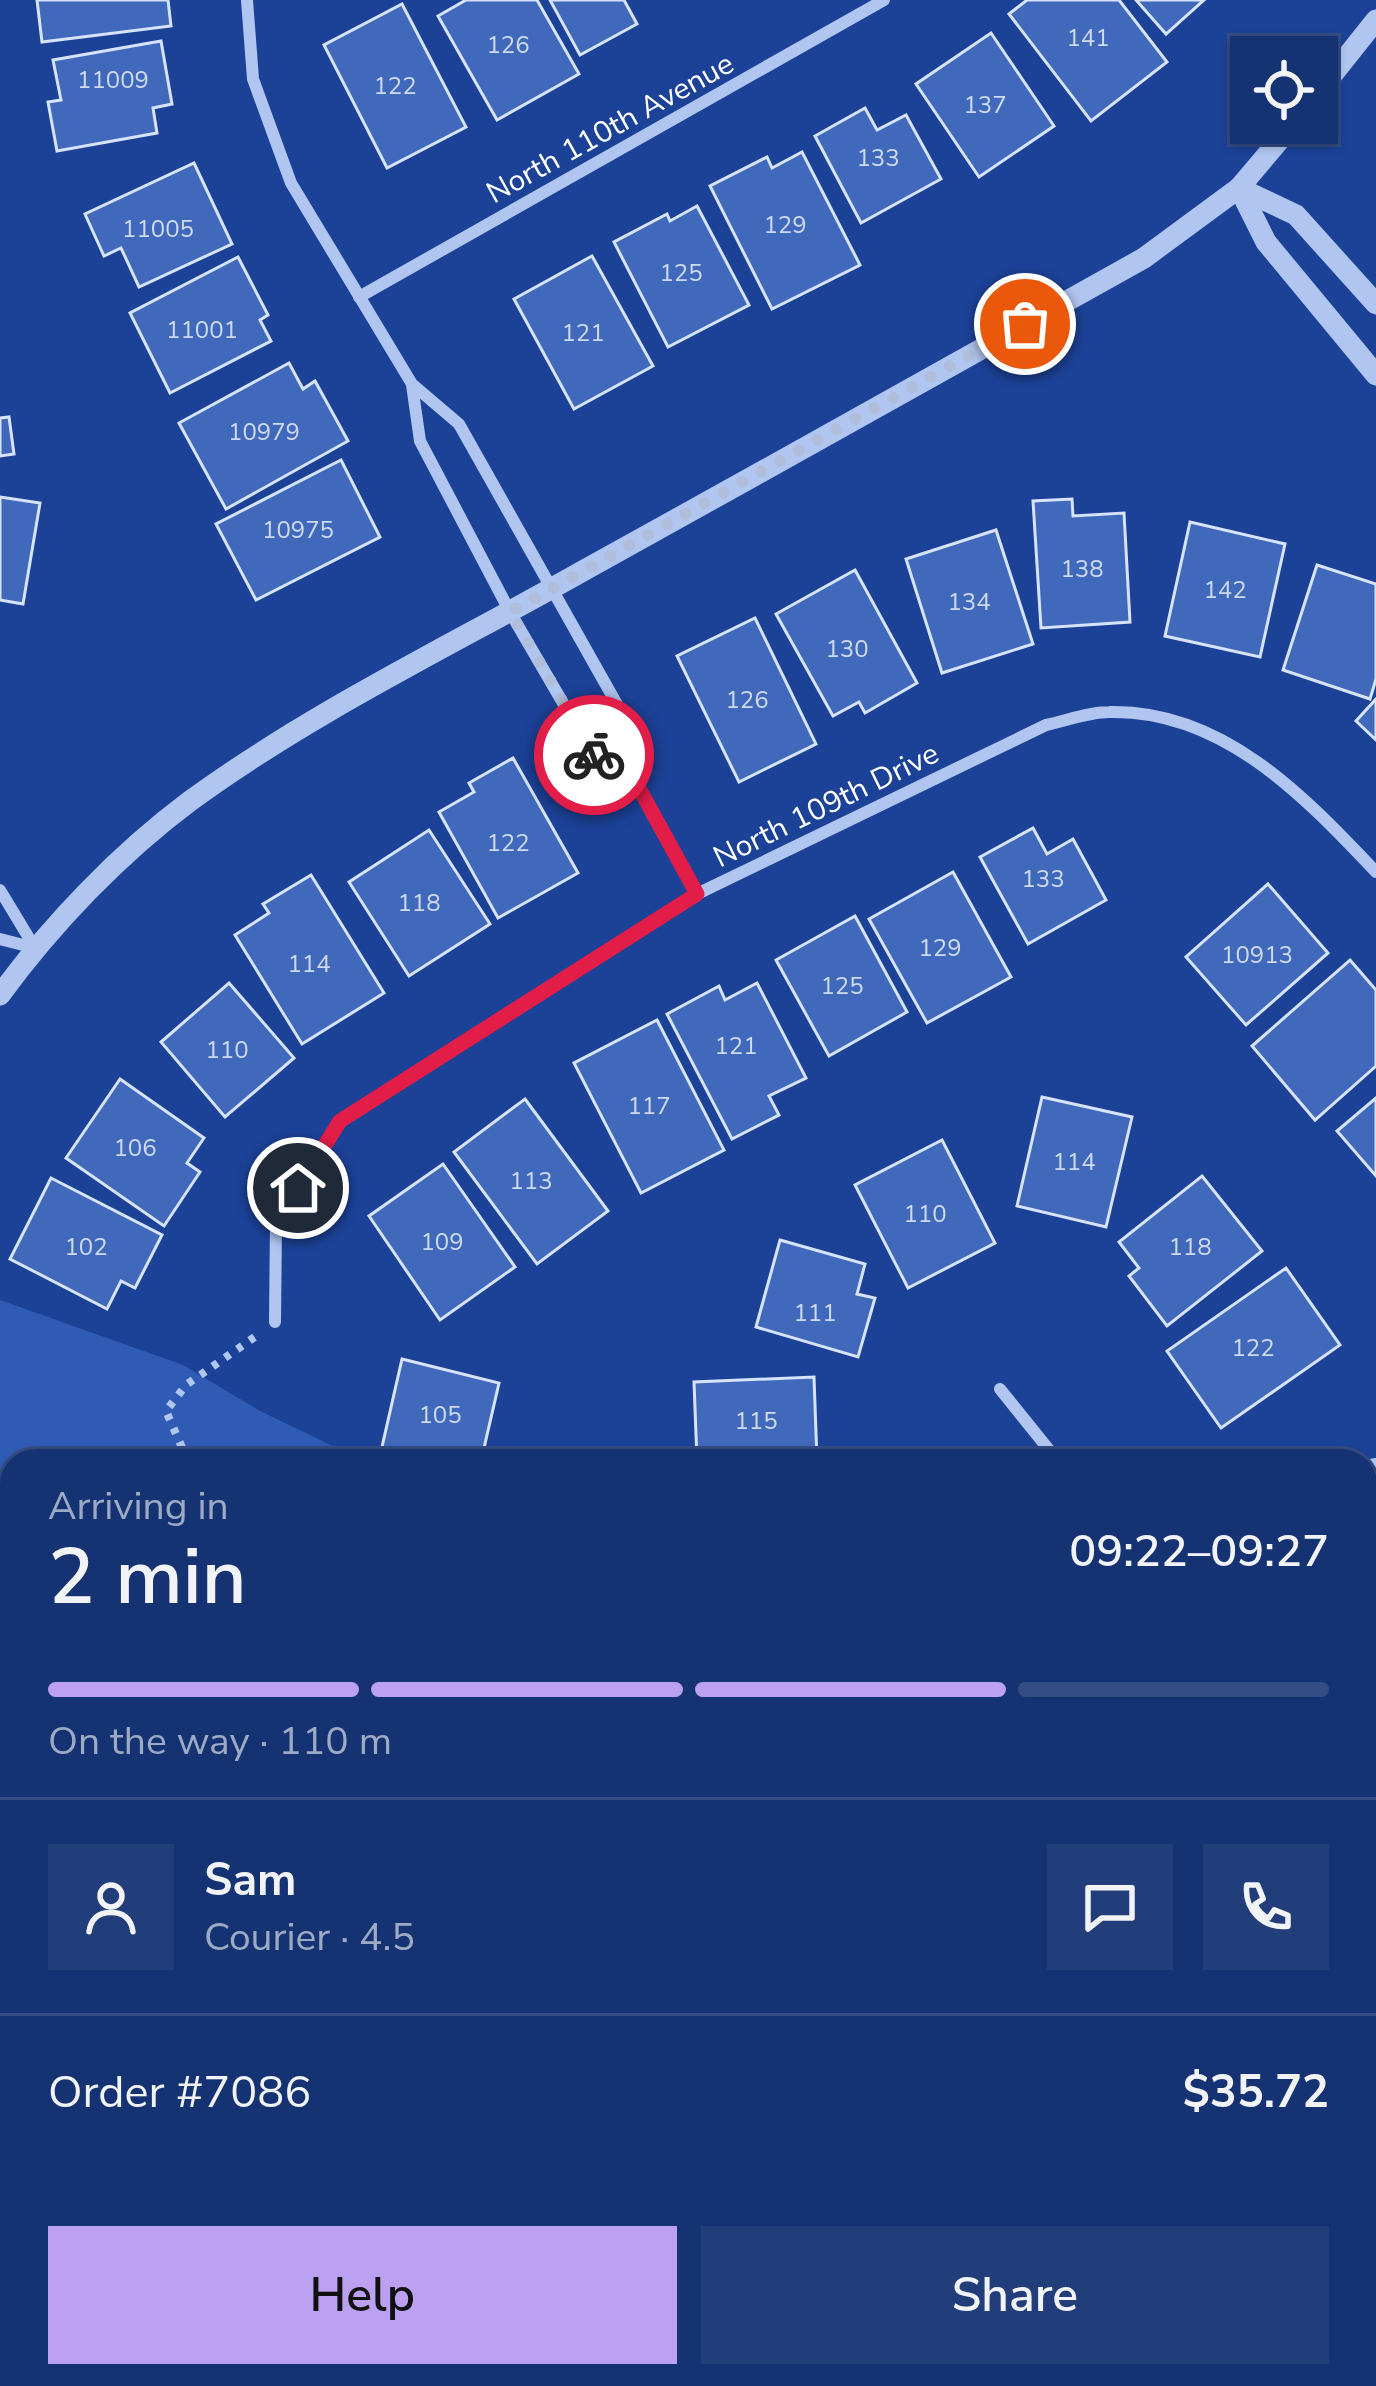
<!DOCTYPE html>
<html lang="en">
<head>
<meta charset="utf-8">
<style>
	:root { --surface:#153272; --page:#223e7a; --text:#f1f3f6; --muted:#9daac4; --line:#344d84; --accent:#bca0f2 }
	body { margin:0; font-family:"Nunito Sans",sans-serif; background:var(--page); color:var(--text); height:100vh; display:flex; flex-direction:column; font-size:45px; white-space:nowrap }
	* { box-sizing:border-box; margin:0 }
	p { font-size:39px; color:var(--muted) }
	.icon { flex:none; width:66px; height:66px; fill:none; stroke:currentColor; stroke-width:2; stroke-linecap:round; stroke-linejoin:round }
	.map { position:relative; flex:1; overflow:hidden }
	.panel { position:absolute; left:0px; top:1449px; width:1377px; height:939px; display:flex; flex-direction:column; background:var(--surface); border-radius:36px 36px 0 0; box-shadow:0 3px 9px #0004,0 0 0 3px var(--line) }
	.panel>* { flex:none }
	.controls { position:absolute; left:1230px; top:36px; display:grid; gap:24px }
	.controls a { display:grid; place-items:center; width:108px; height:108px; border-radius:0px; background:var(--surface); box-shadow:0 3px 9px #0004,0 0 0 3px var(--line); font-size:60px }
	.pin { position:absolute; display:grid; place-items:center; width:102px; height:102px; color:#fff; margin:-51px; border:6px solid #fff; border-radius:50%; box-shadow:0 3px 12px #0007 }
	.courier { position:absolute; display:grid; place-items:center; width:120px; height:120px; margin:-60px; border:9px solid #e11d48; border-radius:50%; background:#fff; color:#222; box-shadow:0 3px 15px #0007 }
	.overview em { font-style:normal; font-weight:600 }
	.overview div { display:flex; flex-direction:column-reverse }
	.overview { display:flex; align-items:center; justify-content:space-between; height:204px; padding:0 48px }
	h1 { font-size:78px; font-weight:600; line-height:90px }
	.bar { display:grid; grid-template-columns:repeat(4,1fr); gap:18px 12px; align-content:center; height:144px; padding:0 48px }
	.bar i { height:15px; border-radius:9px; background:var(--line) }
	.bar .active { background:var(--accent) }
	.bar p { grid-column:span 4 }
	.line { display:flex; align-items:center; gap:30px; padding:0 48px; border-top:3px solid var(--line) }
	.line div { flex:1 }
	.round { display:grid; place-items:center; flex:none; width:126px; height:126px; border-radius:0px; background:var(--page) }
	.button { display:flex; gap:24px; margin-top:auto; padding:24px 48px }
	.button a { flex:1; height:138px; border-radius:0px; background:var(--accent); color:#111; font-size:48px; font-weight:600; line-height:138px; text-align:center }
	.button a+a { background:var(--page); color:var(--text) }
	.map>svg:first-child { display:block }
	.green { fill:#305bb4 }
	.building { fill:#4069bc; stroke:#d7e3fb; stroke-width:3 }
	.lines { fill:none; stroke-linecap:round; stroke-linejoin:round }
	.path { stroke:#b0c5f0; stroke-width:8; stroke-dasharray:6 9; stroke-linecap:butt }
	.minor { stroke:#b0c5f0; stroke-width:12 }
	.tertiary { stroke:#b0c5f0; stroke-width:21 }
	.done { stroke:#b0bddb; stroke-width:12; stroke-dasharray:0 21.6 }
	.route { stroke:#e11d48; stroke-width:15 }
	.labels { text-anchor:middle; stroke-width:9; stroke-linejoin:round; paint-order:stroke }
	.number-label { font-size:24px; fill:#cfdaee }
	.street-label { font-size:30px; fill:#fff; stroke:#1c4298 }
</style>
</head>
<body>
<div class="map">
<svg width="1376" height="2386" viewBox="0 0 1376 2386">
	<rect width="100%" height="100%" fill="#1c4298"/>
	<g class="green">
		<path d="M0,1300L183,1365L260,1411L364,1461H12V1584L0,1582Z"/>
		<path d="M1376,1740V1961L1365,1965V1743Z"/>
	</g>
	<g class="building">
		<path d="M37,0H168L171,26L42,42Z"/>
		<path d="M466,0H537L579,74L497,120L438,16Z"/>
		<path d="M550,0H624L637,24L580,55Z"/>
		<path d="M1027,0H1119L1167,62L1091,121L1009,14Z"/>
		<path d="M1136,0H1204L1166,34Z"/>
		<path d="M402,4L466,127L387,168L324,45Z"/>
		<path d="M991,33L1054,126L979,177L916,84Z"/>
		<path d="M161,41L172,104L153,108L157,133L57,151L48,102L61,100L53,60Z"/>
		<path d="M865,108L877,130L906,115L941,179L861,223L815,136Z"/>
		<path d="M802,152L860,265L772,309L710,186L767,157L772,168Z"/>
		<path d="M194,163L232,244L139,287L121,248L104,256L85,214Z"/>
		<path d="M697,206L749,305L668,347L614,242L667,214L670,221Z"/>
		<path d="M592,256L653,366L574,409L514,299Z"/>
		<path d="M238,257L268,315L260,320L271,341L170,393L130,313Z"/>
		<path d="M289,363L303,389L315,381L348,441L226,509L179,423Z"/>
		<path d="M9,417L14,454L0,456V418Z"/>
		<path d="M341,460L380,537L256,600L216,524Z"/>
		<path d="M0,497L40,503L23,604L0,600Z"/>
		<path d="M1072,499L1073,516L1124,513L1130,622L1041,628L1033,501Z"/>
		<path d="M1190,522L1285,544L1260,657L1165,636Z"/>
		<path d="M996,530L1033,644L942,673L906,559Z"/>
		<path d="M1317,565L1376,584V679L1370,699L1283,670Z"/>
		<path d="M855,570L917,683L865,713L859,702L833,716L776,614Z"/>
		<path d="M755,618L816,744L739,782L677,656Z"/>
		<path d="M1376,699V740L1356,721Z"/>
		<path d="M513,758L578,873L498,918L439,812L474,792L469,783Z"/>
		<path d="M1033,828L1047,854L1073,839L1106,900L1028,944L980,857Z"/>
		<path d="M429,830L490,924L409,976L349,882Z"/>
		<path d="M953,872L1011,977L927,1023L869,919Z"/>
		<path d="M311,875L384,993L302,1044L235,935L269,913L263,904Z"/>
		<path d="M1268,884L1328,953L1246,1025L1186,957Z"/>
		<path d="M855,916L907,1012L829,1056L776,960Z"/>
		<path d="M1350,960L1376,990V1066L1315,1120L1252,1046Z"/>
		<path d="M229,983L294,1058L225,1117L161,1042Z"/>
		<path d="M757,983L806,1078L769,1096L779,1115L732,1139L667,1014L719,986L725,1000Z"/>
		<path d="M657,1020L724,1150L641,1193L574,1063Z"/>
		<path d="M120,1079L204,1138L187,1163L200,1172L164,1226L66,1158Z"/>
		<path d="M1042,1097L1132,1117L1106,1227L1017,1206Z"/>
		<path d="M1376,1098V1176L1337,1131Z"/>
		<path d="M525,1099L608,1211L537,1264L454,1152Z"/>
		<path d="M942,1140L995,1243L908,1288L855,1185Z"/>
		<path d="M443,1164L515,1267L440,1320L369,1216Z"/>
		<path d="M1202,1176L1262,1251L1167,1326L1129,1276L1139,1268L1119,1242Z"/>
		<path d="M51,1178L162,1235L135,1288L121,1281L107,1309L10,1259Z"/>
		<path d="M780,1240L865,1264L857,1294L875,1298L858,1357L756,1327Z"/>
		<path d="M1286,1268L1340,1345L1221,1428L1167,1351Z"/>
		<path d="M402,1359L499,1383L481,1461H439L382,1447Z"/>
		<path d="M814,1377L817,1461H697L694,1382Z"/>
		<rect x="0" y="1612" width="12" height="83"/>
		<path d="M12,1723V1807L0,1809V1725Z"/>
		<path d="M12,1830V1913L0,1916V1833Z"/>
		<path d="M12,1950V2003L10,2004L0,1980V1955Z"/>
		<path d="M1372,2359L1376,2365V2386H1330L1345,2376H1365V2363Z"/>
		<path d="M425,2376H558L535,2386H430Z"/>
		<path d="M888,2376H981L991,2386H879Z"/>
	</g>
	<g class="lines">
		<g class="path">
			<path d="M188,1461L166,1411L186,1385L259,1334"/>
			<path d="M1365,1879L1376,1877"/>
		</g>
		<g class="minor">
			<path d="M247,0L253,79L291,183L412,384L459,424L641,747L640,790L697,894"/>
			<path d="M359,297L884,0"/>
			<path d="M412,385L420,441L510,612L602,770L640,790"/>
			<path d="M0,890L35,948"/>
			<path d="M0,939L35,948"/>
			<path d="M275,1322L276,1221L340,1121L697,894L1046,725C1066,721 1088,712 1109,712C1222,709 1304,796 1376,872"/>
			<path d="M1000,1389L1058,1461"/>
			<path d="M1365,1466L1376,1464"/>
			<path d="M0,2169L12,2160"/>
			<path d="M0,2231L12,2221"/>
			<path d="M1365,2274L1376,2273"/>
			<path d="M689,2376L698,2386"/>
			<path d="M1105,2386L1115,2376"/>
		</g>
		<g class="tertiary">
			<path d="M1317,94L1376,20"/>
			<path d="M1239,188L1266,242L1376,375"/>
			<path d="M1239,188L1296,215L1376,304"/>
			<path d="M0,995C52,924 119,854 190,801C312,712 450,646 581,572C769,468 956,363 1144,258L1239,188L1294,123"/>
			<path d="M0,2243L12,2257"/>
			<path d="M120,2376L130,2386"/>
		</g>
	</g>
	<g class="lines">
		<path class="done" d="M594,755L510,612L1025,324"/>
		<path class="route" d="M298,1188L340,1121L697,894L640,790L602,770L594,755"/>
	</g>
	<g class="labels">
		<g class="number-label">
			<text x="1088" y="46">141</text>
			<text x="508" y="53">126</text>
			<text x="113" y="88">11009</text>
			<text x="395" y="94">122</text>
			<text x="985" y="113">137</text>
			<text x="878" y="166">133</text>
			<text x="785" y="233">129</text>
			<text x="158" y="237">11005</text>
			<text x="681" y="281">125</text>
			<text x="202" y="338">11001</text>
			<text x="583" y="341">121</text>
			<text x="264" y="440">10979</text>
			<text x="298" y="538">10975</text>
			<text x="1082" y="577">138</text>
			<text x="1225" y="598">142</text>
			<text x="969" y="610">134</text>
			<text x="847" y="657">130</text>
			<text x="747" y="708">126</text>
			<text x="508" y="851">122</text>
			<text x="1043" y="887">133</text>
			<text x="419" y="911">118</text>
			<text x="940" y="956">129</text>
			<text x="1257" y="963">10913</text>
			<text x="309" y="972">114</text>
			<text x="842" y="994">125</text>
			<text x="736" y="1054">121</text>
			<text x="227" y="1058">110</text>
			<text x="649" y="1114">117</text>
			<text x="135" y="1156">106</text>
			<text x="1074" y="1170">114</text>
			<text x="531" y="1189">113</text>
			<text x="925" y="1222">110</text>
			<text x="442" y="1250">109</text>
			<text x="86" y="1255">102</text>
			<text x="1190" y="1255">118</text>
			<text x="815" y="1321">111</text>
			<text x="1253" y="1356">122</text>
			<text x="440" y="1423">105</text>
			<text x="756" y="1429">115</text>
		</g>
		<g class="street-label">
			<text transform="translate(610 128) rotate(-29)" y="10">North 110th Avenue</text>
			<text transform="translate(826 805) rotate(-26)" y="10">North 109th Drive</text>
		</g>
	</g>
</svg>
<div class="controls">
<a><svg class="icon" aria-label="locate" viewBox="0 0 24 24"><circle cx="12" cy="12" r="6"/><path d="M12 2v4M12 18v4M2 12h4M18 12h4"/></svg></a>
</div>
<div class="pin" style="left:1025px;top:324px;background:#ea580c"><svg class="icon" aria-label="bag" viewBox="0 0 24 24"><path d="M5 8h14l-1 12H6zM9 8a3 3 0 0 1 6 0"/></svg></div>
<div class="pin" style="left:298px;top:1188px;background:#1f2937"><svg class="icon" aria-label="home" viewBox="0 0 24 24"><path d="M3 11l9-7 9 7M6 9v11h12V9"/></svg></div>
<div class="courier" style="left:594px;top:755px"><svg class="icon" aria-label="bike" viewBox="0 0 24 24"><circle cx="6" cy="16" r="4"/><circle cx="18" cy="16" r="4"/><path d="M6 16l4-8h5l3 8M10 8l3 8H6M13 5h3"/></svg></div>
<section class="panel">
<div class="overview"><div><h1>2 min</h1><p>Arriving in</p></div><em>09:22–09:27</em></div>
<div class="bar"><i class="active"></i><i class="active"></i><i class="active"></i><i></i><p>On the way · 110 m</p></div>
<div class="line" style="height:216px"><a class="round"><svg class="icon" aria-label="person" viewBox="0 0 24 24"><circle cx="12" cy="8" r="4"/><path d="M4 21q1-7 8-7t8 7"/></svg></a><div><b>Sam</b><p>Courier · 4.5</p></div><a class="round"><svg class="icon" aria-label="chat" viewBox="0 0 24 24"><path d="M4 5h16v11H9l-5 4z"/></svg></a><a class="round"><svg class="icon" aria-label="phone" viewBox="0 0 24 24"><path d="M5 4h4l2 5-3 2q2 4 5 5l2-3 5 2v4C11 20 4 13 5 4z"/></svg></a></div>
<div class="line" style="height:156px"><div>Order #7086</div><b>$35.72</b></div>
<div class="button"><a>Help</a><a>Share</a></div>
</section>
</div>
</body>
</html>
